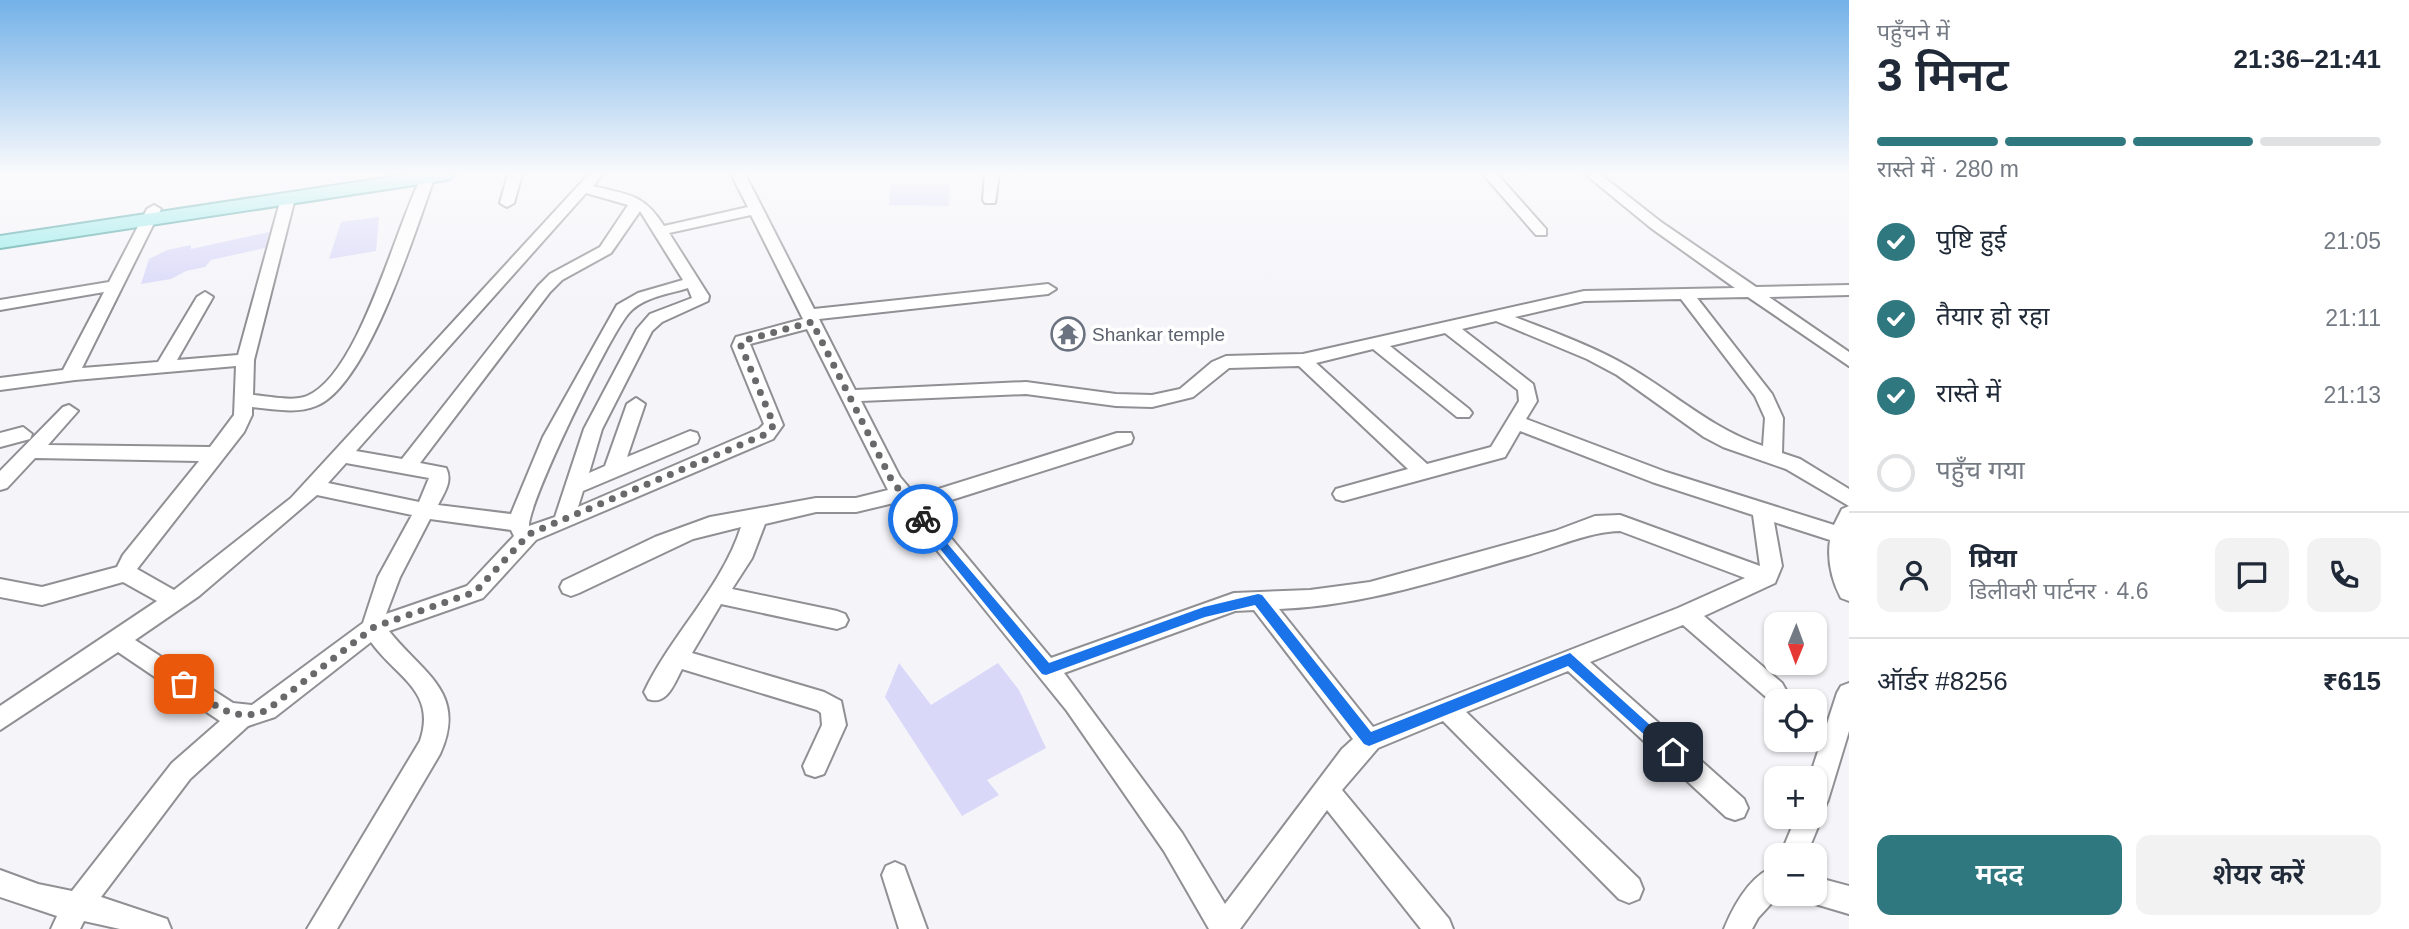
<!DOCTYPE html>
<html lang="hi">
<head>
<meta charset="utf-8">
<style>
	:root { --surface:#fff; --page:#f2f2f3; --text:#1f2937; --muted:#747a83; --line:#e0e1e3; --accent:#30787f }
	body { margin:0; font-family:Arial,"Noto Sans Devanagari",sans-serif; background:var(--page); color:var(--text); height:100vh; display:flex; flex-direction:column; font-size:26px; white-space:nowrap }
	* { box-sizing:border-box; margin:0 }
	p { font-size:23px; color:var(--muted) }
	.icon { flex:none; width:38px; height:38px; fill:none; stroke:currentColor; stroke-width:2; stroke-linecap:round; stroke-linejoin:round }
	.map { position:relative; flex:1; overflow:hidden }
	.panel { display:flex; flex-direction:column; background:var(--surface); width:560px }
	.panel>* { flex:none }
	.needle { width:46px; rotate:181deg }
	.tools { position:absolute; left:1764px; top:612px; display:grid; gap:14px }
	.tools a { display:grid; place-items:center; width:63px; height:63px; border-radius:14px; background:var(--surface); box-shadow:0 2px 5px #0004; font-size:35px }
	.pin { position:absolute; display:grid; place-items:center; width:60px; height:60px; color:#fff; margin:-30px; border-radius:14px; box-shadow:0 4px 10px #0006 }
	.courier { position:absolute; display:grid; place-items:center; width:70px; height:70px; margin:-35px; border:5px solid #1a73e8; border-radius:50%; background:#fff; color:#222; box-shadow:0 2px 9px #0007 }
	.head em { font-style:normal; font-weight:600 }
	.head div { display:flex; flex-direction:column-reverse }
	.head { display:flex; align-items:center; justify-content:space-between; height:119px; padding:0 28px }
	h1 { font-size:46px; font-weight:600; line-height:52px }
	.bar { display:grid; grid-template-columns:repeat(4,1fr); gap:10px 7px; align-content:center; height:84px; padding:0 28px }
	.bar i { height:9px; border-radius:5px; background:var(--line) }
	.bar .on { background:var(--accent) }
	.bar p { grid-column:span 4 }
	.line { display:flex; align-items:center; gap:18px; padding:0 28px; border-top:2px solid var(--line) }
	.line div { flex:1 }
	.round { display:grid; place-items:center; flex:none; width:74px; height:74px; border-radius:14px; background:var(--page) }
	ol { padding:0 28px; list-style:none }
	li { display:flex; align-items:center; gap:21px; height:77px }
	li p { margin-inline-start:auto }
	li .icon { padding:7px; border-radius:50%; background:var(--accent); color:#fff; stroke-width:4 }
	li:last-child { color:var(--muted) }
	li i { width:38px; height:38px; border:4px solid var(--line); border-radius:50% }
	.button { display:flex; gap:14px; margin-top:auto; padding:14px 28px }
	.button a { flex:1; height:80px; border-radius:14px; background:var(--accent); color:#fff; font-size:28px; font-weight:600; line-height:80px; text-align:center }
	.button a+a { background:var(--page); color:var(--text) }
	main { display:flex; flex:1; min-height:0 }
	.map>svg:first-child { display:block }
	.building { fill:#d9d8f9 }
	.lines { fill:none; stroke-linecap:round; stroke-linejoin:round }
	.minor-casing { stroke:#909094; stroke-width:4 }
	.major-casing { stroke:#399a98; stroke-width:4 }
	.minor { fill:#fff; fill-rule:evenodd }
	.major { fill:#91eae8; fill-rule:evenodd }
	.route { fill:#1a73e8 }
	.done { stroke:#69696b; stroke-width:7; stroke-dasharray:0 12.6 }
	.labels { text-anchor:middle; stroke-width:7; stroke-linejoin:round; paint-order:stroke }
	.worship-label { font-size:19px; fill:#5b616d; stroke:#fff; text-anchor:start }
</style>
</head>
<body>
<main>
<div class="map">
<svg width="1849" height="929" viewBox="0 0 1849 929">
	<rect width="100%" height="100%" fill="#f5f4f9"/>
	<g class="building">
		<path d="M891,184H949V206L889,205Z"/>
		<path d="M379,217L376,251L329,259L341,222Z"/>
		<path d="M269,232L265,248L211,260L205,267L186,271L171,279L141,284L149,259L167,250L191,245V249Z"/>
		<path d="M899,663L931,705L998,663L1019,690L1046,748L987,780L999,795L962,816L885,697Z"/>
	</g>
	<g class="lines">
		<defs>
			<g id="minor">
				<path d="M423,174L435,176C416,228 368,386 316,406C297,414 273,409 252,407V415L244,432L137,569L174,590L291,498L589,174H603L593,186C628,195 643,193 664,226L748,207L731,174H745L814,309L1048,284L1056,289L1048,294L819,319L855,390L1026,382L1116,394L1152,395L1180,389L1212,362L1226,356L1303,354L1584,291L1735,288L1651,228L1585,174H1600L1661,222L1756,287L1849,285V295L1769,297L1849,352V366L1748,297L1697,298L1772,394L1783,418L1782,453L1800,459L1849,489V506L1786,469L1723,447L1704,437L1617,375L1587,359L1496,321L1462,329L1533,384L1537,401L1526,419L1666,472L1834,525L1842,509L1849,506V601L1841,598C1832,581 1827,560 1830,540L1774,522L1782,566L1775,583L1704,616L1782,683L1786,690L1782,697L1774,700L1766,697L1683,625L1590,662L1744,799L1748,808L1744,817L1735,820L1726,817L1568,671L1466,712L1639,879L1643,889L1639,899L1629,903L1619,899L1443,721L1378,748L1342,790L1449,919L1453,929H1421L1327,810L1240,929H1209L1164,851L1067,711L898,502L856,512H816L765,524L752,558L732,589L837,611L845,614L848,620L845,626L837,629L721,604L692,653L824,692L841,701L846,725L824,774L815,777L806,774L803,766L822,725L821,713L817,710L682,669C674,684 667,706 648,699L644,692C671,635 722,587 741,527L693,539L579,593L571,596L563,593L560,587L563,581L655,537L710,517L816,498H856L888,490L807,329L750,344L783,425L773,439L536,540L483,598L389,631C422,673 468,692 440,754L337,929H307L420,741C437,691 396,677 371,642L275,717L248,726L190,779L101,897L167,919L171,929H120L84,921L80,929H51L57,916L0,897V870L38,884L72,891L172,763L220,721L118,652L0,730V706L157,601L123,582L42,605L0,597V579L42,587L117,567L123,555L199,461L35,458L7,488L0,490V471L63,407L69,405L78,411L48,445L210,447L234,415L236,366L75,380L0,390V378L63,370L104,292L0,310V300L109,282L147,209L154,205L161,209L82,368L158,362L197,297L205,292L213,297L177,360L238,355L281,198L283,195H293L295,198L254,360L253,395C268,396 292,402 307,396C360,374 396,224 423,174ZM586,193L628,205L600,247L550,274L538,286L402,459L356,451ZM640,211L683,280L638,293L617,305L543,437L511,514L438,505C444,493 453,481 446,468L420,463L550,292L562,280L611,253ZM751,215L803,319L736,337L732,346L764,424L759,429L578,507L583,491L697,443L699,438L697,433L690,431L627,457L645,404L636,398L627,404L605,466L589,473L602,429L652,331L662,322L708,301L709,296L669,233ZM688,288L692,298L650,314L637,329L584,429L555,517L529,526C528,502 610,334 629,313C643,297 669,294 688,288ZM1681,299L1755,396L1765,418L1763,446C1712,429 1675,394 1629,367C1593,346 1553,332 1515,317L1584,301ZM1445,333L1518,390L1519,401L1491,447L1427,464L1316,363L1373,349L1457,417H1469L1472,413L1469,409L1390,346ZM1299,366L1408,469L1336,489L1333,494L1336,499L1343,501L1505,457L1520,431L1652,482L1753,515L1760,566L1620,515L1595,516L1555,531L1370,582L1310,590L1234,593L1051,658L926,508L1131,443L1133,438L1131,433H1117L916,496L900,477L861,401L1026,394L1116,406L1152,407L1193,397L1229,368ZM346,463L429,478L419,502L328,483ZM317,495L412,515L378,577L363,623L252,705L233,703L135,640L199,596ZM430,519L511,530L514,536L467,586L386,614L400,577ZM1620,531L1745,578L1678,608L1373,727L1279,609C1365,606 1445,578 1528,555C1559,546 1588,532 1620,531ZM1254,610L1353,739L1342,749L1225,904L1182,833L1064,673L1235,611Z"/>
				<path d="M508,174H522L514,203L507,207L500,203Z"/>
				<path d="M985,174H999L995,203H985L983,200Z"/>
				<path d="M1483,174H1497L1546,229V235H1536Z"/>
				<path d="M23,427L32,434L30,439L0,447V433Z"/>
				<path d="M1849,683V731L1828,800L1824,809L1819,810L1822,817L1806,856H1780L1796,817H1815V779H1809L1837,693L1841,686Z"/>
				<path d="M895,862L904,866L927,929H899L882,875L886,866Z"/>
				<path d="M1776,866V894H1780L1758,918L1752,929H1724C1734,905 1750,875 1776,866Z"/>
				<path d="M1815,877L1849,886V914L1805,901L1803,894H1815Z"/>
			</g>
			<path id="major" d="M411,174H456L447,180L0,248V236Z"/>
		</defs>
		<use href="#minor" class="minor-casing"/>
		<use href="#major" class="major-casing"/>
		<use href="#minor" class="minor"/>
		<use href="#major" class="major"/>
	</g>
	<linearGradient id="sky" x2="0" y2="1"><stop stop-color="#73b1e8"/><stop offset="0.57" stop-color="#fafafc"/><stop offset="1" stop-color="#fafafc" stop-opacity="0"/></linearGradient>
	<rect width="1849" height="304" fill="url(#sky)"/>
	<path class="route" d="M923,515L1049,663L1204,607L1258,594L1262,595L1371,732L1570,653L1680,752L1678,756H1668L1568,666L1369,746L1364,744L1255,605L1205,617L1046,675L1042,674L919,523V516Z"/>
	<g class="lines">
		<path class="done" d="M184,684C211,702 233,725 267,710L374,627L475,592L529,534L766,434L774,425L741,346L742,341L812,322L892,481L923,519"/>
	</g>
	<defs>
		<symbol id="temple-ring" viewBox="-11 -11 22 22"><circle r="9.5" fill="#fff" stroke="#6b7280" stroke-width="1.5"/><path d="M0-6L5-2H3V0L6.5 2.5H4V6H1.5V3h-3V6H-4V2.5H-6.5L-3 0V-2H-5Z" fill="#6b7280"/></symbol>
	</defs>
	<g fill-rule="evenodd">
		<use href="#temple-ring" x="1049" y="315" width="38" height="38"/>
	</g>
	<g class="labels">
		<g class="worship-label">
			<text x="1092" y="341">Shankar temple</text>
		</g>
	</g>
</svg>
<div class="tools">
<a><svg class="needle" viewBox="-14 -14 28 28"><path d="M0-13l5 13h-10z" fill="#e53935"/><path d="M0 13l5-13h-10z" fill="#747a83"/></svg></a>
<a><svg class="icon" aria-label="locate" viewBox="0 0 24 24"><circle cx="12" cy="12" r="6"/><path d="M12 2v4M12 18v4M2 12h4M18 12h4"/></svg></a>
<a>+</a>
<a>−</a>
</div>
<div class="pin" style="left:184px;top:684px;background:#ea580c"><svg class="icon" aria-label="bag" viewBox="0 0 24 24"><path d="M5 8h14l-1 12H6zM9 8a3 3 0 0 1 6 0"/></svg></div>
<div class="pin" style="left:1673px;top:752px;background:#1f2937"><svg class="icon" aria-label="home" viewBox="0 0 24 24"><path d="M3 11l9-7 9 7M6 9v11h12V9"/></svg></div>
<div class="courier" style="left:923px;top:519px"><svg class="icon" aria-label="bike" viewBox="0 0 24 24"><circle cx="6" cy="16" r="4"/><circle cx="18" cy="16" r="4"/><path d="M6 16l4-8h5l3 8M10 8l3 8H6M13 5h3"/></svg></div>
</div>
<section class="panel">
<div class="head"><div><h1>3 मिनट</h1><p>पहुँचने में</p></div><em>21:36–21:41</em></div>
<div class="bar"><i class="on"></i><i class="on"></i><i class="on"></i><i></i><p>रास्ते में · 280 m</p></div>
<ol>
<li><svg class="icon" aria-label="check" viewBox="0 0 24 24"><path d="M5 12l5 5 9-10"/></svg>पुष्टि हुई<p>21:05</p></li>
<li><svg class="icon" aria-label="check" viewBox="0 0 24 24"><path d="M5 12l5 5 9-10"/></svg>तैयार हो रहा<p>21:11</p></li>
<li><svg class="icon" aria-label="check" viewBox="0 0 24 24"><path d="M5 12l5 5 9-10"/></svg>रास्ते में<p>21:13</p></li>
<li><i></i>पहुँच गया</li>
</ol>
<div class="line" style="height:126px"><a class="round"><svg class="icon" aria-label="person" viewBox="0 0 24 24"><circle cx="12" cy="8" r="4"/><path d="M4 21q1-7 8-7t8 7"/></svg></a><div><b>प्रिया</b><p>डिलीवरी पार्टनर · 4.6</p></div><a class="round"><svg class="icon" aria-label="chat" viewBox="0 0 24 24"><path d="M4 5h16v11H9l-5 4z"/></svg></a><a class="round"><svg class="icon" aria-label="phone" viewBox="0 0 24 24"><path d="M5 4h4l2 5-3 2q2 4 5 5l2-3 5 2v4C11 20 4 13 5 4z"/></svg></a></div>
<div class="line" style="height:91px"><div>ऑर्डर #8256</div><b>₹615</b></div>
<div class="button"><a>मदद</a><a>शेयर करें</a></div>
</section>
</main>
</body>
</html>
